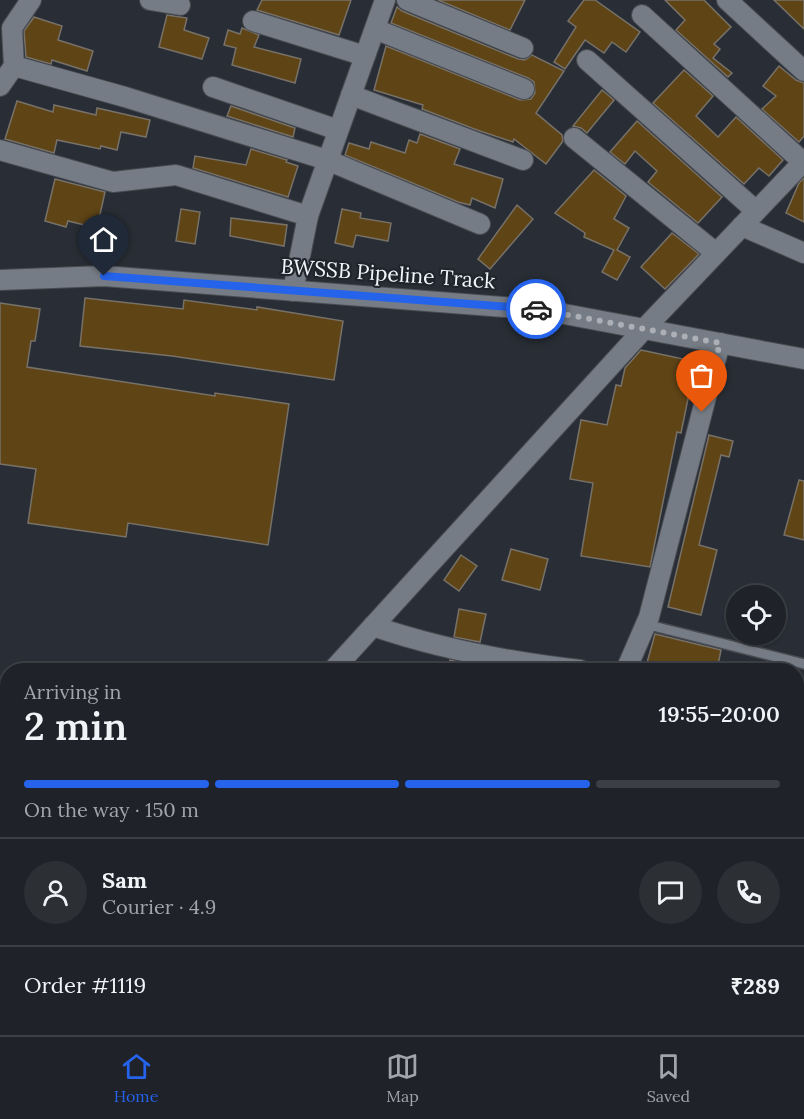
<!DOCTYPE html>
<html lang="en">
<head>
<meta charset="utf-8">
<style>
	:root { --surface:#1f2228; --page:#2c2f34; --text:#f1f3f6; --muted:#a1a4a8; --line:#3c3f45; --accent:#2563eb }
	body { margin:0; font-family:Lora,serif; background:var(--page); color:var(--text); height:100vh; display:flex; flex-direction:column; font-size:22px; white-space:nowrap }
	* { box-sizing:border-box; margin:0 }
	p { font-size:20px; color:var(--muted) }
	.icon { flex:none; width:33px; height:33px; fill:none; stroke:currentColor; stroke-width:2; stroke-linecap:round; stroke-linejoin:round }
	.map { position:relative; flex:1; overflow:hidden }
	.panel { position:absolute; left:0px; top:663px; width:804px; height:372px; display:flex; flex-direction:column; background:var(--surface); border-radius:24px 24px 0 0; box-shadow:0 2px 4px #0004,0 0 0 2px var(--line) }
	.panel>* { flex:none }
	.tools { position:absolute; left:726px; top:585px; display:grid; gap:12px }
	.tools a { display:grid; place-items:center; width:60px; height:60px; border-radius:50%; background:var(--surface); box-shadow:0 2px 4px #0004,0 0 0 2px var(--line); font-size:30px }
	.pin { position:absolute; display:grid; place-items:center; width:51px; height:51px; color:#fff; margin:-62px -26px; border-radius:50% 50% 50% 0; rotate:-45deg; box-shadow:0 0 6px #0007 }
	.pin .icon { rotate:45deg }
	.courier { position:absolute; display:grid; place-items:center; width:60px; height:60px; margin:-30px; border:4px solid #2563eb; border-radius:50%; background:#fff; color:#222; box-shadow:0 2px 8px #0007 }
	.overview em { font-style:normal; font-weight:600 }
	.overview div { display:flex; flex-direction:column-reverse }
	.overview { display:flex; align-items:center; justify-content:space-between; height:102px; padding:0 24px }
	h1 { font-size:39px; font-weight:600; line-height:45px }
	.bar { display:grid; grid-template-columns:repeat(4,1fr); gap:9px 6px; align-content:center; height:72px; padding:0 24px }
	.bar i { height:8px; border-radius:4px; background:var(--line) }
	.bar .selected { background:var(--accent) }
	.bar p { grid-column:span 4 }
	.line { display:flex; align-items:center; gap:15px; padding:0 24px; border-top:2px solid var(--line) }
	.line div { flex:1 }
	.round { display:grid; place-items:center; flex:none; width:63px; height:63px; border-radius:32px; background:var(--page) }
	.tab-bar { display:flex; justify-content:space-around; align-items:center; height:84px; border-top:2px solid var(--line); background:var(--surface); font-size:16px; color:var(--muted) }
	.tab-bar a { display:grid; justify-items:center; gap:3px }
	.tab-bar .selected { color:var(--accent) }
	.map>svg:first-child { display:block }
	.building { fill:#5f4416; stroke:#777168; stroke-width:1.5 }
	.lines { fill:none; stroke-linecap:round; stroke-linejoin:round }
	.service-casing { stroke:#484c52; stroke-width:12 }
	.minor-casing { stroke:#484c52; stroke-width:22 }
	.service { stroke:#767c85; stroke-width:9 }
	.minor { stroke:#767c85; stroke-width:20 }
	.done { stroke:#acafb5; stroke-width:6; stroke-dasharray:0 10.8 }
	.route { stroke:#2563eb; stroke-width:8 }
	.labels { text-anchor:middle; stroke-width:4.5; stroke-linejoin:round; paint-order:stroke }
	.street-label { font-size:21px; fill:#f2f5fa; stroke:#20242c }
</style>
</head>
<body>
<div class="map">
<svg width="804" height="1035" viewBox="0 0 804 1035">
	<rect width="100%" height="100%" fill="#292e36"/>
	<g class="building">
		<path d="M262,0H351L339,35L257,10Z"/>
		<path d="M438,0H525L510,30Z"/>
		<path d="M584,0H595L640,32L626,52L612,42L604,53L585,40L565,69L554,62L576,27L568,21Z"/>
		<path d="M665,0H704L731,27L714,44L720,49L713,58L732,73L728,77L676,30L685,20Z"/>
		<path d="M774,0H804V29Z"/>
		<path d="M397,7L402,11L518,59L525,60L532,55L564,71L536,113L562,135L563,141L546,164L514,139L513,142L477,130L422,109L423,105L374,90L386,46L520,100L531,99L535,93L534,82L528,78L391,23Z"/>
		<path d="M167,15L187,18L184,30L209,38L202,59L159,47Z"/>
		<path d="M34,17L62,26L58,40L93,51L87,71L52,60L51,64L26,57L24,31Z"/>
		<path d="M242,28L259,35L254,47L301,59L295,83L232,65L236,48L224,45L228,30L240,34Z"/>
		<path d="M779,66L796,80L804,83V136L799,142L762,109L776,96L763,86Z"/>
		<path d="M684,70L713,96L696,116L718,137L736,117L783,160L769,176L759,168L744,184L653,103Z"/>
		<path d="M602,90L614,100L587,133L581,128L573,126Z"/>
		<path d="M17,101L53,112L54,105L96,115L97,108L150,120L146,137L121,132L117,150L101,146L100,149L57,140L54,153L5,139Z"/>
		<path d="M231,106L295,128L293,137L227,116Z"/>
		<path d="M637,121L722,197L698,223L648,182L657,171L635,151L625,164L610,152Z"/>
		<path d="M420,134L460,149L454,164L503,179L495,208L472,198L470,205L458,202L345,155L349,143L369,149L371,142L405,153L409,140L417,143Z"/>
		<path d="M251,149L287,160L286,162L298,166L288,197L193,168L195,156L246,165Z"/>
		<path d="M594,170L626,196L614,219L629,228L617,250L630,257L617,280L602,272L614,250L584,237L585,233L555,213Z"/>
		<path d="M804,178V222L786,213L799,183Z"/>
		<path d="M55,179L105,192L97,228L68,221L66,227L45,221Z"/>
		<path d="M517,205L533,219L490,269L478,259Z"/>
		<path d="M181,209L200,212L195,244L176,241Z"/>
		<path d="M342,209L361,213L360,218L391,223L388,241L356,235L353,247L335,243Z"/>
		<path d="M231,218L287,225L284,246L230,236Z"/>
		<path d="M672,233L699,254L665,289L641,267Z"/>
		<path d="M85,298L183,309L184,300L257,310V307L343,321L334,380L172,356L80,346Z"/>
		<path d="M0,303L40,309L35,341H31L27,367L215,396V393L289,404L268,545L128,523L126,537L28,523L36,469L0,464Z"/>
		<path d="M641,350L702,363L694,395L689,394L681,433L677,432L650,567L581,556L593,483L570,479L581,420L607,425L616,385L621,386L625,368Z"/>
		<path d="M709,435L733,441L729,457L721,455L699,545L717,550L701,615L668,607Z"/>
		<path d="M799,480L804,481V540L784,535Z"/>
		<path d="M511,549L548,559L540,590L502,580Z"/>
		<path d="M461,555L477,566L459,591L444,580Z"/>
		<path d="M459,609L486,614L480,642L454,637Z"/>
		<path d="M655,634L721,650L717,670H645Z"/>
		<path d="M450,660L476,666L475,670H448Z"/>
	</g>
	<g class="lines">
		<defs>
			<g id="service">
				<path d="M645,624L804,664"/>
				<path d="M0,1004L8,982"/>
				<path d="M0,1029L26,1035"/>
			</g>
			<g id="minor">
				<path d="M31,0L12,28L14,66L125,97L327,160L480,224"/>
				<path d="M150,0L180,5"/>
				<path d="M407,0L523,48"/>
				<path d="M727,0L804,71"/>
				<path d="M642,15L804,163"/>
				<path d="M253,21L365,56"/>
				<path d="M375,29L524,89"/>
				<path d="M587,60L756,211"/>
				<path d="M0,86L14,66"/>
				<path d="M213,87L338,130"/>
				<path d="M351,95L523,160"/>
				<path d="M574,138L716,253"/>
				<path d="M0,150L113,182L176,175L308,216"/>
				<path d="M742,226L804,253"/>
				<path d="M0,280L104,276L543,310L804,359"/>
				<path d="M293,291L308,216L385,0"/>
				<path d="M373,626C440,649 510,662 580,670"/>
				<path d="M333,670L644,329L804,161"/>
				<path d="M626,670L649,617L720,343"/>
				<path d="M796,776L804,778"/>
				<path d="M796,875L804,878"/>
				<path d="M796,972L803,974"/>
				<path d="M237,1028L278,1035"/>
				<path d="M672,1028L694,1035"/>
				<path d="M140,1035L144,1028"/>
				<path d="M564,1035L566,1028"/>
			</g>
		</defs>
		<use href="#service" class="service-casing"/>
		<use href="#minor" class="minor-casing"/>
		<use href="#service" class="service"/>
		<use href="#minor" class="minor"/>
	</g>
	<g class="lines">
		<path class="done" d="M536,309L720,343L702,412"/>
		<path class="route" d="M104,276L536,309"/>
	</g>
	<g class="labels">
		<g class="street-label">
			<text transform="translate(388 274) rotate(4)" y="7">BWSSB Pipeline Track</text>
		</g>
	</g>
</svg>
<div class="tools">
<a><svg class="icon" aria-label="locate" viewBox="0 0 24 24"><circle cx="12" cy="12" r="6"/><path d="M12 2v4M12 18v4M2 12h4M18 12h4"/></svg></a>
</div>
<div class="pin" style="left:702px;top:412px;background:#ea580c"><svg class="icon" aria-label="bag" viewBox="0 0 24 24"><path d="M5 8h14l-1 12H6zM9 8a3 3 0 0 1 6 0"/></svg></div>
<div class="pin" style="left:104px;top:276px;background:#1f2937"><svg class="icon" aria-label="home" viewBox="0 0 24 24"><path d="M3 11l9-7 9 7M6 9v11h12V9"/></svg></div>
<div class="courier" style="left:536px;top:309px"><svg class="icon" aria-label="car" viewBox="0 0 24 24"><path d="M5 17H2v-5l4-1 3-4h7l3 4 3 1v5h-3M9 17h6M6 11h13"/><circle cx="7" cy="17" r="2"/><circle cx="17" cy="17" r="2"/></svg></div>
<section class="panel">
<div class="overview"><div><h1>2 min</h1><p>Arriving in</p></div><em>19:55–20:00</em></div>
<div class="bar"><i class="selected"></i><i class="selected"></i><i class="selected"></i><i></i><p>On the way · 150 m</p></div>
<div class="line" style="height:108px"><a class="round"><svg class="icon" aria-label="person" viewBox="0 0 24 24"><circle cx="12" cy="8" r="4"/><path d="M4 21q1-7 8-7t8 7"/></svg></a><div><b>Sam</b><p>Courier · 4.9</p></div><a class="round"><svg class="icon" aria-label="chat" viewBox="0 0 24 24"><path d="M4 5h16v11H9l-5 4z"/></svg></a><a class="round"><svg class="icon" aria-label="phone" viewBox="0 0 24 24"><path d="M5 4h4l2 5-3 2q2 4 5 5l2-3 5 2v4C11 20 4 13 5 4z"/></svg></a></div>
<div class="line" style="height:78px"><div>Order #1119</div><b>₹289</b></div>
</section>
</div>
<nav class="tab-bar">
<a class="selected"><svg class="icon" aria-label="home" viewBox="0 0 24 24"><path d="M3 11l9-7 9 7M6 9v11h12V9"/></svg>Home</a>
<a><svg class="icon" aria-label="map" viewBox="0 0 24 24"><path d="M3 6l6-2 6 2 6-2v14l-6 2-6-2-6 2zM9 4v14M15 6v14"/></svg>Map</a>
<a><svg class="icon" aria-label="saved" viewBox="0 0 24 24"><path d="M7 4h10v16l-5-4-5 4z"/></svg>Saved</a>
</nav>
</body>
</html>
